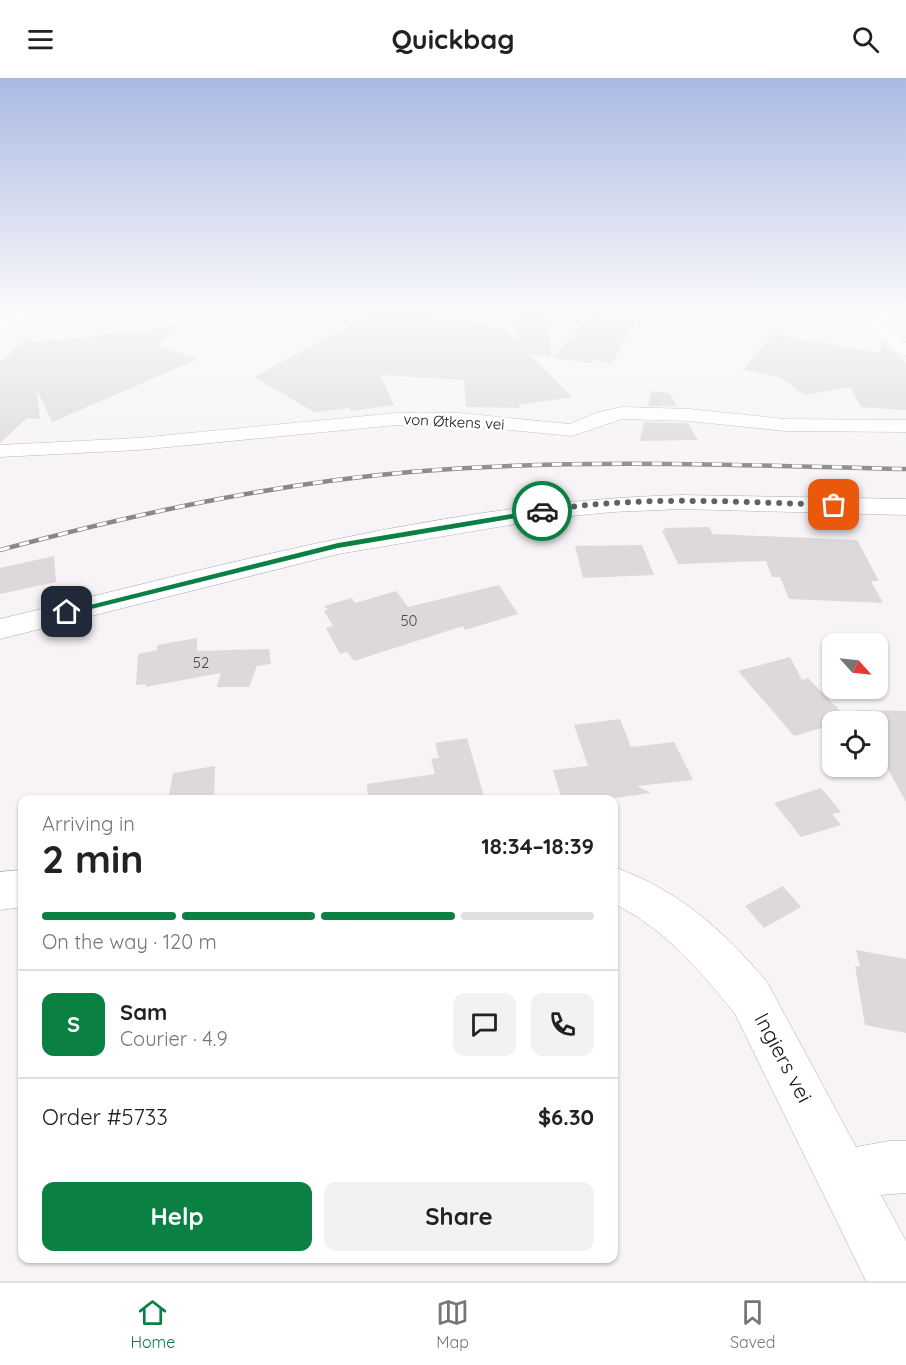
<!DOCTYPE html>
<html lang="en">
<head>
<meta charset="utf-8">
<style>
	:root { --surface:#fff; --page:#f2f2f2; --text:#222; --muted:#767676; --line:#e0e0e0; --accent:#0b8043 }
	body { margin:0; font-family:Quicksand,sans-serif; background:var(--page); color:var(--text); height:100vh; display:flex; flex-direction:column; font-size:22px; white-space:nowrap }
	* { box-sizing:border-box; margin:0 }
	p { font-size:20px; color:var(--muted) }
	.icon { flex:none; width:33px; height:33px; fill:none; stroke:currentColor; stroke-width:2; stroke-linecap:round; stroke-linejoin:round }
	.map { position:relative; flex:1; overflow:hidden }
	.side { position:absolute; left:18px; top:717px; width:600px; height:468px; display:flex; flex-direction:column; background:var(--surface); border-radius:12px; box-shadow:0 2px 4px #0004 }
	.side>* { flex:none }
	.needle { width:39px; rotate:117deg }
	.fabs { position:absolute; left:822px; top:555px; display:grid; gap:12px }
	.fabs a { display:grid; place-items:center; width:66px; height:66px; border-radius:12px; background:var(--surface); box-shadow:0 2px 4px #0004; font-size:30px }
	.pin { position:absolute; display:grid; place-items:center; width:51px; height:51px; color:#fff; margin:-26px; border-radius:12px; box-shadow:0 3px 9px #0006 }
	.courier { position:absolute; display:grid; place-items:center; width:60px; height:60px; margin:-30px; border:4px solid #0b8043; border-radius:50%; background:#fff; color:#222; box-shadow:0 2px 8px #0007 }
	.summary em { font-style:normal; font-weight:700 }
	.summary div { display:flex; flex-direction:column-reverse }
	.summary { display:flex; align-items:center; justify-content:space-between; height:102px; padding:0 24px }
	h1 { font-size:39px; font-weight:700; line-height:45px }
	.bar { display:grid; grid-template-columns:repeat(4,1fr); gap:9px 6px; align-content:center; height:72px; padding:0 24px }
	.bar i { height:8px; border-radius:4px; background:var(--line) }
	.bar .active { background:var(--accent) }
	.bar p { grid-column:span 4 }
	.line { display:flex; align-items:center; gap:15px; padding:0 24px; border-top:2px solid var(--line) }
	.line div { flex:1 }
	.round { display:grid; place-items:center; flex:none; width:63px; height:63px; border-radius:12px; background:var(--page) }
	.button { display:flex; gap:12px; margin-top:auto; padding:12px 24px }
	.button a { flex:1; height:69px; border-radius:12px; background:var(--accent); color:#fff; font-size:24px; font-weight:700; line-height:69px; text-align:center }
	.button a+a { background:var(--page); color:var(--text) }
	header { display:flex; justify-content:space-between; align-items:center; height:78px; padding:0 24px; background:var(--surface); font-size:27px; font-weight:700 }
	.tab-bar { display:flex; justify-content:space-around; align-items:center; height:84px; border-top:2px solid var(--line); background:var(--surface); font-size:16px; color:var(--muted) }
	.tab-bar a { display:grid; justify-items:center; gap:3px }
	.tab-bar .active { color:var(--accent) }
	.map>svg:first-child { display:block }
	.building { fill:#ddd9db }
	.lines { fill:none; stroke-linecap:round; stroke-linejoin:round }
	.minor-casing { stroke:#b1adaf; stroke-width:1 }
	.tertiary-casing { stroke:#b1adaf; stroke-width:1 }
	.minor { fill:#fff; fill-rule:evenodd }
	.tertiary { fill:#fff; fill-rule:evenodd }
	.rail-casing { stroke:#8a8789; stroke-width:4.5 }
	.rail { stroke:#fff; stroke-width:3; stroke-dasharray:10; stroke-linecap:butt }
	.route { fill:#0b8043 }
	.done { stroke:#646163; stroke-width:6; stroke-dasharray:0 10.8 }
	.labels { text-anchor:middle; stroke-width:5; stroke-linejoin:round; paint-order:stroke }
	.far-street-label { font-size:15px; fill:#151314; stroke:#fff }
	.number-label { font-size:15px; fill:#474446 }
	.near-street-label { font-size:21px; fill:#151314; stroke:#fff }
</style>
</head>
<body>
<header><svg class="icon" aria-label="menu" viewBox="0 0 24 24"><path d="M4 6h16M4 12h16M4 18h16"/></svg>Quickbag<svg class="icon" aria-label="search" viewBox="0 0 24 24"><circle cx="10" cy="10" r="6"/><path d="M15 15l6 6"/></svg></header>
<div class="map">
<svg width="906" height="1203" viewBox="0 0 906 1203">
	<rect width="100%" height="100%" fill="#f7f3f6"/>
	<g class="building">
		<path d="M377,232H399L503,250L515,262V232H549L551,279L529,276L572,319L519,327V330L466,329L464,302L380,297L394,327L351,333L350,330L314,334L254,299Z"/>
		<path d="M592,236L636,243L612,285L593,282L592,285L552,280Z"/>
		<path d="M179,248L158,268L198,281L52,344L37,312L40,341L27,340L0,365V284L31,256L32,265Z"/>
		<path d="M773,256L880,275L883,264L906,285V332L861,329L850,309L805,317L779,299L743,292Z"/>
		<path d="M651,313L669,315L677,328H648Z"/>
		<path d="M644,344L688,345L698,362L640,363Z"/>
		<path d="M709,449L713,456L857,462L879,503H871L883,525L789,521L780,499H772L766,483L678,486L662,452H665L664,450Z"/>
		<path d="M642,467L654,497L583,500L575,468Z"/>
		<path d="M54,478L56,504L0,516V490Z"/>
		<path d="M499,507L518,536L465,552L463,548L354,583L347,574L340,576L326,550L333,548L324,533L328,532L324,528L352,520L355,525L396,513L408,529Z"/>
		<path d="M197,560V573L269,571L271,586L257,588L249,609H217L221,595L145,609L146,606L136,607L138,576L157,572V567Z"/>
		<path d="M790,579L802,602L808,600L849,642L832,644V647L794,658L738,593Z"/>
		<path d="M855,632L906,633V724L878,673V644H861Z"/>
		<path d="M620,641L631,669L674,664L693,702L637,708L651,715L599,722H562L553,692L588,688L574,647Z"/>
		<path d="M467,660L485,722H368L367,706L435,696L431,681L439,680L435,665Z"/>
		<path d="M215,688L214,722H168L173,695Z"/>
		<path d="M821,710L841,734L832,736L841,747L801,759L774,725Z"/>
		<path d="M783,808L801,829L764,850L745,828Z"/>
		<path d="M856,872L906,881V955L865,947L855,888L860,889Z"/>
	</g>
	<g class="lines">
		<defs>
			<g id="minor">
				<path d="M17,232H36L6,253L0,255V243Z"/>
				<path d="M887,232H906L884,246L906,264V278L900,277L868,248L870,241Z"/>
				<path d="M622,329L689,331L785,341L906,342V354L785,353L689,343L622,341L572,358L459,347H397L138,372L0,379V367L138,360L397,335H459L569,346L599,334Z"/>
				<path d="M614,789C680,813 722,851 767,904L856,1069L889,1063H906V1115L881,1117L906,1163V1203H866L735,936C701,893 664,850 614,826Z"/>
				<path d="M22,792V829L0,832V794Z"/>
			</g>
			<path id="tertiary" d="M682,417L906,421V437L682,431L612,434L551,440L338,476L0,561V541C224,487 450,423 682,417Z"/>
		</defs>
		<use href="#minor" class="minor-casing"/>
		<use href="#tertiary" class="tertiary-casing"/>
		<use href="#minor" class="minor"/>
		<use href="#tertiary" class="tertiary"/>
		<defs>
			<path id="rail" d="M0,472C135,436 271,406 410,394C575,380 741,387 906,391"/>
		</defs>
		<use href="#rail" class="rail-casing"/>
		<use href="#rail" class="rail"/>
	</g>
	<linearGradient id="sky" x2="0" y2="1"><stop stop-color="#aab9e4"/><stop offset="0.58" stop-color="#fbfafb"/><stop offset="1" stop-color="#fbfafb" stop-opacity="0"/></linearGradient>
	<rect width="906" height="401" fill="url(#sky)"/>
	<path class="route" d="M542,431L545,432V435L338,470L67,537L62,534L338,465Z"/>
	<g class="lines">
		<path class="done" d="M542,433C638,417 738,424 834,427"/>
	</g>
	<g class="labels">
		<g class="far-street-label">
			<text transform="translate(454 344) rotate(3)" y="5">von Øtkens vei</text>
		</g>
		<g class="number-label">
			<text x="409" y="548">50</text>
			<text x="201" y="590">52</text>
		</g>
		<g class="near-street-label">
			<text transform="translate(783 980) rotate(62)" y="7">Ingiers vei</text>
		</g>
	</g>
</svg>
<div class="fabs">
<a><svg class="needle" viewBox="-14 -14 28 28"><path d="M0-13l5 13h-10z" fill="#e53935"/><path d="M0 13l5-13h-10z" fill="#767676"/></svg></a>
<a><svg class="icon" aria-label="locate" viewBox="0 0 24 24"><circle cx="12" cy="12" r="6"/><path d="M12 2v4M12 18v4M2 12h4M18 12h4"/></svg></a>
</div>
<div class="pin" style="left:834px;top:427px;background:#ea580c"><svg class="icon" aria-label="bag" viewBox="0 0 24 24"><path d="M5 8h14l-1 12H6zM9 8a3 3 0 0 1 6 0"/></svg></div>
<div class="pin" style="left:67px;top:534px;background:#1f2937"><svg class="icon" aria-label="home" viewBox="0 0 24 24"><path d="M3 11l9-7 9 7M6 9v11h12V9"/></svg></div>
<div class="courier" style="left:542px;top:433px"><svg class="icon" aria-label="car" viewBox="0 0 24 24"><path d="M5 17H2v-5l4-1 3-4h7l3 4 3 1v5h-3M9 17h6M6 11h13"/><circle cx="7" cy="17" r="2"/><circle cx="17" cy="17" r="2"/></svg></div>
<section class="side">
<div class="summary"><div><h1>2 min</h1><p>Arriving in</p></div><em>18:34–18:39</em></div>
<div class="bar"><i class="active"></i><i class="active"></i><i class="active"></i><i></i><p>On the way · 120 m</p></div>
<div class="line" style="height:108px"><b class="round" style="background:var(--accent);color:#fff">S</b><div><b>Sam</b><p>Courier · 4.9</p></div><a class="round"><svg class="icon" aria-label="chat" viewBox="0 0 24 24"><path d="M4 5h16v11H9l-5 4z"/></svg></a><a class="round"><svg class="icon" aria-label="phone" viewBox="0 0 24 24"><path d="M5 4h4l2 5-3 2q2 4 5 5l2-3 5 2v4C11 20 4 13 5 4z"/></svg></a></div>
<div class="line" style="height:78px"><div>Order #5733</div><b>$6.30</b></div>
<div class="button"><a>Help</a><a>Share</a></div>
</section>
</div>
<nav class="tab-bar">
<a class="active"><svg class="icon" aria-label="home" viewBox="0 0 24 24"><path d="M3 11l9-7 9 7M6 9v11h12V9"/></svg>Home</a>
<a><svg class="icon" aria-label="map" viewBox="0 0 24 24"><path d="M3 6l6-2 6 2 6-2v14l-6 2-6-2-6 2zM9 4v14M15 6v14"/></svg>Map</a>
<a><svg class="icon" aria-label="saved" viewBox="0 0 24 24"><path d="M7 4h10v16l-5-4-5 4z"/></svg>Saved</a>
</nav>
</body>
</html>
